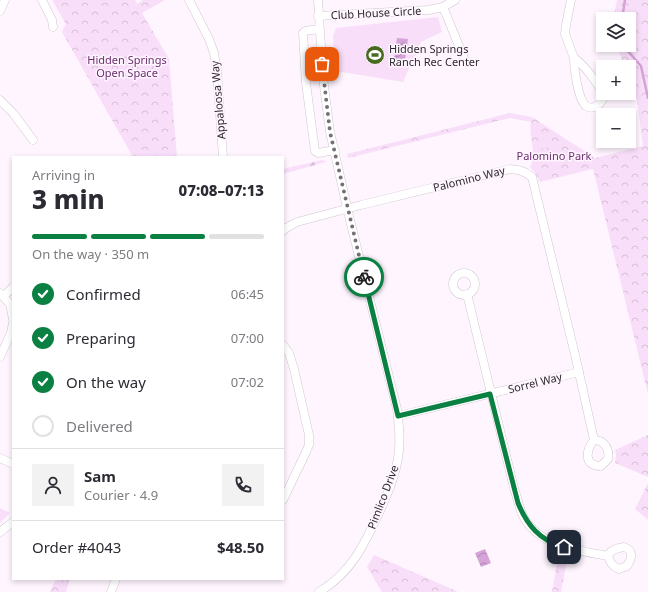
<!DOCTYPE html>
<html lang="en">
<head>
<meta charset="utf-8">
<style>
	:root { --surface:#fff; --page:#f2f2f3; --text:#2b2b33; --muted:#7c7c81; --line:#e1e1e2; --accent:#0b8043 }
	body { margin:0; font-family:"Noto Sans",sans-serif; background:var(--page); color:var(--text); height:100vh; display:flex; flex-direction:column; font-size:15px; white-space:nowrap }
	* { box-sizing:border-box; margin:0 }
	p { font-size:13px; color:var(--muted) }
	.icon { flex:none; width:22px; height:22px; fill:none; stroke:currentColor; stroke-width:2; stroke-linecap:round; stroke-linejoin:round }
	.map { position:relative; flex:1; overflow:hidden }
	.side { position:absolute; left:12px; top:156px; width:272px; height:424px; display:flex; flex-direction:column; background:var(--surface); border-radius:0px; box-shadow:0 2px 6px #0003 }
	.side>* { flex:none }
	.buttons { position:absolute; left:596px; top:12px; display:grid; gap:8px }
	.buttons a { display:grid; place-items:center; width:40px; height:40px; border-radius:0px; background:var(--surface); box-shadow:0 2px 6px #0003; font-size:20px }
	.pin { position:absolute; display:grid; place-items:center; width:34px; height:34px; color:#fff; margin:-17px; border-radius:8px; box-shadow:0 2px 6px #0006 }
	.courier { position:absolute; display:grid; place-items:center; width:40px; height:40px; margin:-20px; border:3px solid #0b8043; border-radius:50%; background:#fff; color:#222; box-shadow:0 1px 5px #0007 }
	.head em { font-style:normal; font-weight:800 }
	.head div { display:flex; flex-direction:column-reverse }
	.head { display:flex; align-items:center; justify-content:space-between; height:68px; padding:0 20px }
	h1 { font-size:26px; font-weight:800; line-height:30px }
	.bar { display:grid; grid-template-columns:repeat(4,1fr); gap:6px 4px; align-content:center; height:48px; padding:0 20px }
	.bar i { height:5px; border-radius:3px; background:var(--line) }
	.bar .on { background:var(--accent) }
	.bar p { grid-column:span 4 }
	.line { display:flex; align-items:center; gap:10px; padding:0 20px; border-top:1px solid var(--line) }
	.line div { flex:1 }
	.round { display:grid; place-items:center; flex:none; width:42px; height:42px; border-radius:0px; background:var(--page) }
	ol { padding:0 20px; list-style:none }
	li { display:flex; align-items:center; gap:12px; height:44px }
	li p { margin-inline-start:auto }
	li .icon { padding:4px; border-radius:50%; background:var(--accent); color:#fff; stroke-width:4 }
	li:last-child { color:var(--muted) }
	li i { width:22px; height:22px; border:2px solid var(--line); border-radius:50% }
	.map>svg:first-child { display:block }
	.forest { fill:url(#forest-firs) }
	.park { fill:url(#park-crowns) }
	.garden { fill:#f9defa }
	.water { fill:url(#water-waves) }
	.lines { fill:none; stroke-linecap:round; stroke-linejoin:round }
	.stream { stroke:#d6a3d8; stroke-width:2.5 }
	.minor-casing { stroke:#d0c6d0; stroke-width:9 }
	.minor { stroke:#fff; stroke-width:8 }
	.done { stroke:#777177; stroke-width:4; stroke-dasharray:0 7.2 }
	.route { stroke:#0b8043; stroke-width:5 }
	.labels { text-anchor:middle; stroke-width:3; stroke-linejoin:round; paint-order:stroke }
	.street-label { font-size:11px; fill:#2e2a2e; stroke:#fff5ff }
	.poi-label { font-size:11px; fill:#2e2a2e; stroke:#fff5ff; text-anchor:start }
	.park-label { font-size:11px; fill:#6a2e6d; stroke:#fff5ff }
</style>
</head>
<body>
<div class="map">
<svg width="648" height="592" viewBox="0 0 648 592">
	<defs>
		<pattern id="forest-firs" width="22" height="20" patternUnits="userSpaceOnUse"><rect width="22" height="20" fill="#f9defa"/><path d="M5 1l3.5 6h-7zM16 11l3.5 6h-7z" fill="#d6bfd7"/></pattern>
		<pattern id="park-crowns" width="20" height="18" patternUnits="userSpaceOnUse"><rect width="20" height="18" fill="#f9defa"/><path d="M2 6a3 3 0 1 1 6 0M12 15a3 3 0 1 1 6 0" fill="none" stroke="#d6bfd7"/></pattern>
		<pattern id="water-waves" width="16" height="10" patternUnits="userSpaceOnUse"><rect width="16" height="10" fill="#d6a3d8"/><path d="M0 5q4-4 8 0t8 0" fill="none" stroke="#ae85b0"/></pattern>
	</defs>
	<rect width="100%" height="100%" fill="#fff5ff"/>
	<g class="forest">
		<path d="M322,160L325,161L326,162L283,174V169Z"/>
		<path d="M0,508L10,513L0,523Z"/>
	</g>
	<g class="park">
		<path d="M52,0H135L137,4L143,0H165L142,13L169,59L177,157H133L62,32L66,24Z"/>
		<path d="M617,0H648V394L593,169L540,182L536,174L530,167C538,155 528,136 531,122L510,118L348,158L347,154L510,113L532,117L595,158L643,146L637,100L629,78V67H625L616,45H629V19H613Z"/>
		<path d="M648,435V477L615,463L616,455L615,450Z"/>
		<path d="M648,483V520L635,509Z"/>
		<path d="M374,555L452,589L458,592H382L367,567Z"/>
		<path d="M558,558L567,560L561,592H552Z"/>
		<path d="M56,579H70L66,592H50Z"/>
	</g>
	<g class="garden">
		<path d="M438,17L442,32L421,42L403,82L336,71L333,36L336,28Z"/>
		<path d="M549,136L551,147L540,149L538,138Z"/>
	</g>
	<g class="water">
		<path d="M397,38L408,39L405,61L394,60Z"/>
		<path d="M485,549L491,563L481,567L475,553Z"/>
	</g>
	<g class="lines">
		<g class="stream">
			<path d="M622,19L625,0"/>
			<path d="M626,45L627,50L641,66L648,98"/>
		</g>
		<defs>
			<g id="minor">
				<path d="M42,0L52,20L53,27"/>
				<path d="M189,0L209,39L214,53L217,71L223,157"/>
				<path d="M318,0L323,78L330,132L349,216L397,409C399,425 401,442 398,458C395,477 387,495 379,513C364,545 351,573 319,592"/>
				<path d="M571,0L566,25L565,34L574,58"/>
				<path d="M443,7L464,58"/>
				<path d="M0,11L5,0"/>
				<path d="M318,16L429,10L443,7L455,0"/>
				<path d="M319,29L305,31L303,33L306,83L315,151L318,153L335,150"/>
				<path d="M574,58C583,64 587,70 593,78C596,83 601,88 603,94C604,103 594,111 586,106C578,100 574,68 574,58Z"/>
				<path d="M0,100L13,113L33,140"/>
				<path d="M283,231L286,228L297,222L361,205L510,169C520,170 524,171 532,177L576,359L594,440C586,450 583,466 601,466L608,459C610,450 605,440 594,440"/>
				<circle cx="464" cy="284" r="11"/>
				<path d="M0,293L10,304L13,319"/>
				<path d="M467,294L514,488C517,497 519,506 522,514C538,547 577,550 608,556"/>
				<path d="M4,296L13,287"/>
				<path d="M283,345L289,353L294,369L309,435V445L306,452L283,500"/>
				<path d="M0,357L11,333L13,323"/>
				<path d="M398,416L579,372"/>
				<path d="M0,458L13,464"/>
				<path d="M0,532L13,522"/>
				<path d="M624,547C634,550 632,559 627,566L619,569C612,566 610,563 608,556C610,550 617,548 624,547Z"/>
				<path d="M111,592L116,579"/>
			</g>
		</defs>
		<use href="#minor" class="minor-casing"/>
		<use href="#minor" class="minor"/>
	</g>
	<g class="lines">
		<path class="done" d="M322,64L330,132L364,277"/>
		<path class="route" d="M364,277L398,416L490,394L518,503C527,525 540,541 564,547"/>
	</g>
	<defs>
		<symbol id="stadium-disc" viewBox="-11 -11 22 22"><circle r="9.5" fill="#486920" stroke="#fff5ff"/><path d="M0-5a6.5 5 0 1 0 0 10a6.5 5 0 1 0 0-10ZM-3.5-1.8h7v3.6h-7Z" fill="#fff"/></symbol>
	</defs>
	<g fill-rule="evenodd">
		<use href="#stadium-disc" x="364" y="44" width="22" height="22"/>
	</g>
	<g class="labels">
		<g class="street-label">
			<text transform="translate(376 13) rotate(-3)" y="4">Club House Circle</text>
			<text transform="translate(218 100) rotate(-95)" y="4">Appaloosa Way</text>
			<text transform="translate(469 179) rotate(-14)" y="4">Palomino Way</text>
			<text transform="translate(535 383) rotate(-14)" y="4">Sorrel Way</text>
			<text transform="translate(383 497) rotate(-69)" y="4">Pimlico Drive</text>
		</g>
		<g class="poi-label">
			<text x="389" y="53">Hidden Springs<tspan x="389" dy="13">Ranch Rec Center</tspan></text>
		</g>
		<g class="park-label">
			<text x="127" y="64">Hidden Springs<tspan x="127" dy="13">Open Space</tspan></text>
			<text x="554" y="160">Palomino Park</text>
		</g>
	</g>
</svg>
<div class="buttons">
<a><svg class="icon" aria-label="layers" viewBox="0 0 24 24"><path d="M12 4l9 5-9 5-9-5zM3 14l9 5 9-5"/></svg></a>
<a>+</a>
<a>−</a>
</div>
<div class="pin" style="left:322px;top:64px;background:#ea580c"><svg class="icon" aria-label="bag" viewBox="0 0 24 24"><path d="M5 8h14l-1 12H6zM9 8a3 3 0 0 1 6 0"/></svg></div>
<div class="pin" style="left:564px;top:547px;background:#1f2937"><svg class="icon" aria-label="home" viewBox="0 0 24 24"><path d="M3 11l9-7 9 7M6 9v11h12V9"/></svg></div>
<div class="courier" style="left:364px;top:277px"><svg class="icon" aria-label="bike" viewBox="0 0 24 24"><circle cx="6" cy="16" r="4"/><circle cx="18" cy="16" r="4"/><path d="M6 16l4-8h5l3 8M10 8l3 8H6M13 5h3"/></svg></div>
<section class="side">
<div class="head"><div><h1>3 min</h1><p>Arriving in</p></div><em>07:08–07:13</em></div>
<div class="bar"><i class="on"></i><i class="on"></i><i class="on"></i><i></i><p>On the way · 350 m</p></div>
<ol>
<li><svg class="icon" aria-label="check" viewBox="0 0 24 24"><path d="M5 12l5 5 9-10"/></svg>Confirmed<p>06:45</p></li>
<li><svg class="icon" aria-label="check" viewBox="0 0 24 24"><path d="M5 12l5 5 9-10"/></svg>Preparing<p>07:00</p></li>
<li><svg class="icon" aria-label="check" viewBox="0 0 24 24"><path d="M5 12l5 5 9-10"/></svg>On the way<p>07:02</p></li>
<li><i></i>Delivered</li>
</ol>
<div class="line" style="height:72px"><a class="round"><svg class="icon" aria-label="person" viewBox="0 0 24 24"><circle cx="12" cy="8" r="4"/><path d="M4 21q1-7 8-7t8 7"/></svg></a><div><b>Sam</b><p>Courier · 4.9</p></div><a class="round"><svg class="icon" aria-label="phone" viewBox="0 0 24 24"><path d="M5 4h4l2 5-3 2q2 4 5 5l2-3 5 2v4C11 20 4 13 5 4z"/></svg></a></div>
<div class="line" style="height:52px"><div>Order #4043</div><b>$48.50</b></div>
</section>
</div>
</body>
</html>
